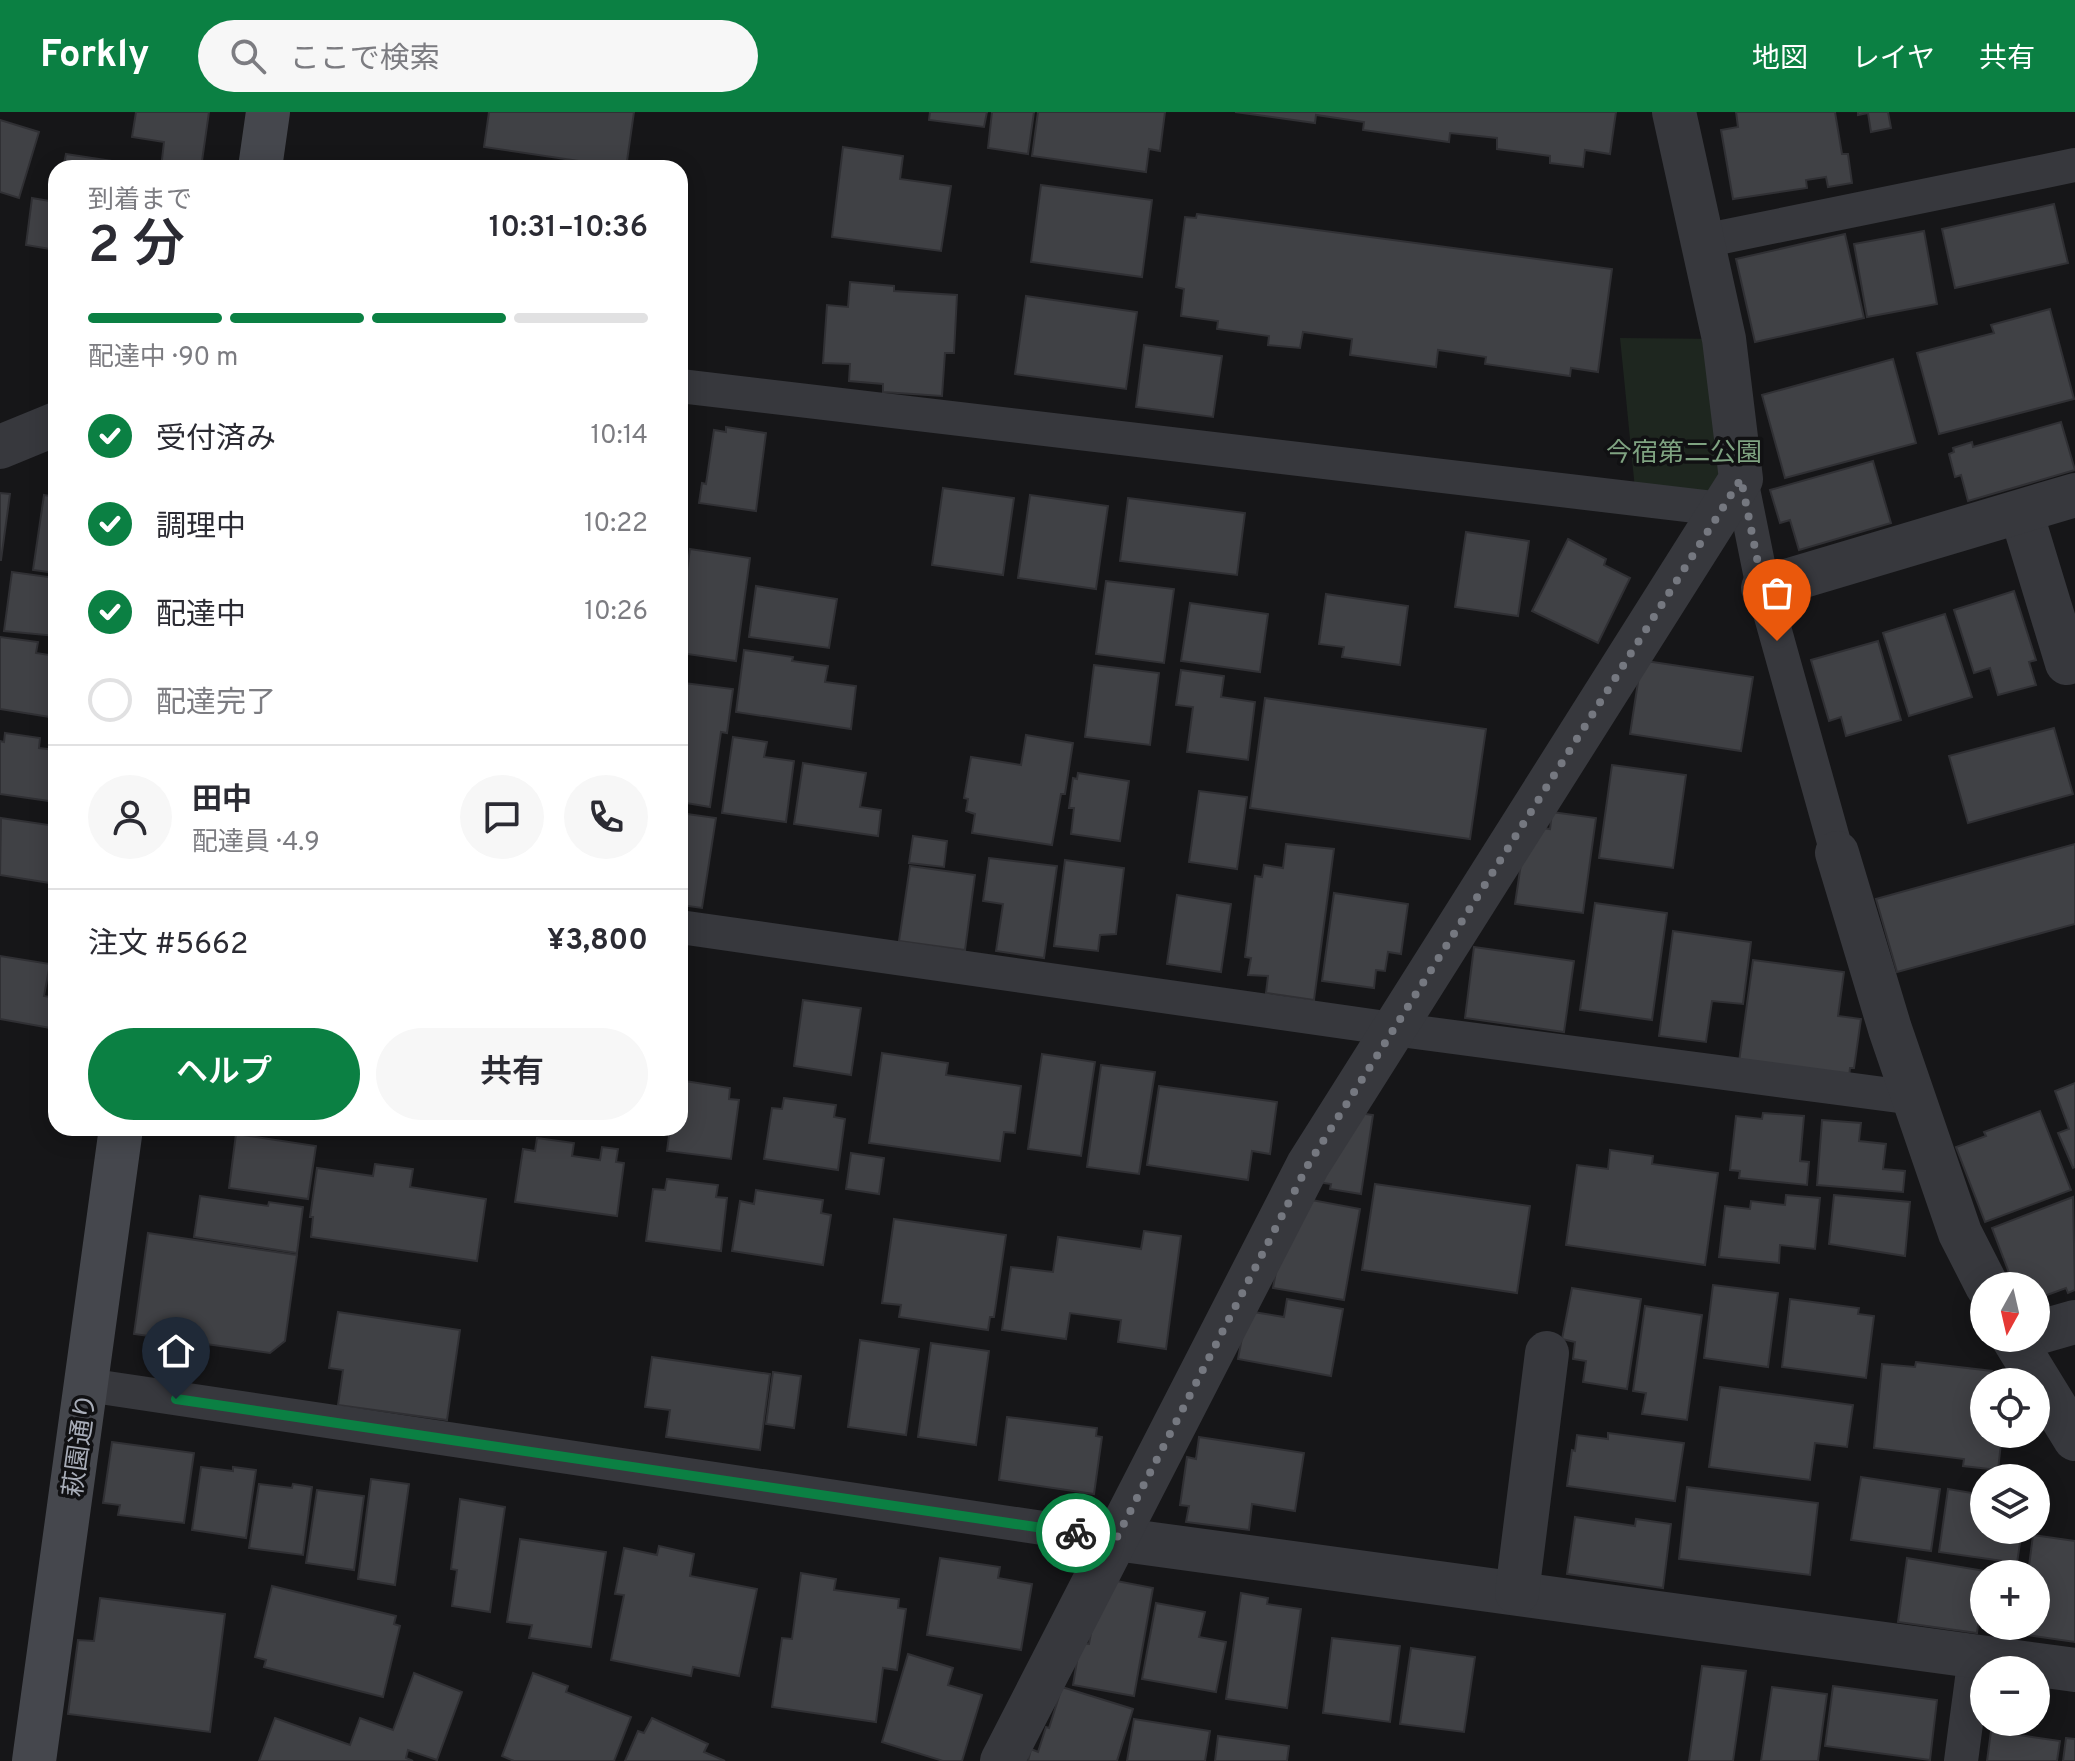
<!DOCTYPE html>
<html lang="ja">
<head>
<meta charset="utf-8">
<style>
	:root { --surface:#fff; --page:#f7f7f7; --text:#2b2b33; --muted:#7c7c81; --line:#e1e1e2; --accent:#0b8043 }
	body { margin:0; font-family:Overpass,"Noto Sans JP",sans-serif; background:var(--page); color:var(--text); height:100vh; display:flex; flex-direction:column; font-size:30px; white-space:nowrap }
	* { box-sizing:border-box; margin:0 }
	p { font-size:26px; color:var(--muted) }
	.icon { flex:none; width:44px; height:44px; fill:none; stroke:currentColor; stroke-width:2; stroke-linecap:round; stroke-linejoin:round }
	.map { position:relative; flex:1; overflow:hidden }
	.drawer { position:absolute; left:48px; top:48px; width:640px; height:976px; display:flex; flex-direction:column; background:var(--surface); border-radius:24px; box-shadow:0 4px 20px #0003 }
	.drawer>* { flex:none }
	.needle { width:52px; rotate:188deg }
	.tools { position:absolute; left:1970px; top:1160px; display:grid; gap:16px }
	.tools a { display:grid; place-items:center; width:80px; height:80px; border-radius:50%; background:var(--surface); box-shadow:0 4px 20px #0003; font-size:40px }
	.pin { position:absolute; display:grid; place-items:center; width:68px; height:68px; color:#fff; margin:-82px -34px; border-radius:50% 50% 50% 0; rotate:-45deg; box-shadow:0 0 8px #0007 }
	.pin .icon { rotate:45deg }
	.courier { position:absolute; display:grid; place-items:center; width:80px; height:80px; margin:-40px; border:6px solid #0b8043; border-radius:50%; background:#fff; color:#222; box-shadow:0 2px 10px #0007 }
	.head em { font-style:normal; font-weight:600 }
	.head div { display:flex; flex-direction:column-reverse }
	.head { display:flex; align-items:center; justify-content:space-between; height:136px; padding:0 40px }
	h1 { font-size:52px; font-weight:600; line-height:60px }
	.bar { display:grid; grid-template-columns:repeat(4,1fr); gap:12px 8px; align-content:center; height:96px; padding:0 40px }
	.bar i { height:10px; border-radius:6px; background:var(--line) }
	.bar .active { background:var(--accent) }
	.bar p { grid-column:span 4 }
	.line { display:flex; align-items:center; gap:20px; padding:0 40px; border-top:2px solid var(--line) }
	.line div { flex:1 }
	.round { display:grid; place-items:center; flex:none; width:84px; height:84px; border-radius:42px; background:var(--page) }
	ol { padding:0 40px; list-style:none }
	li { display:flex; align-items:center; gap:24px; height:88px }
	li p { margin-inline-start:auto }
	li .icon { padding:8px; border-radius:50%; background:var(--accent); color:#fff; stroke-width:4 }
	li:last-child { color:var(--muted) }
	li i { width:44px; height:44px; border:4px solid var(--line); border-radius:50% }
	.button { display:flex; gap:16px; margin-top:auto; padding:16px 40px }
	.button a { flex:1; height:92px; border-radius:48px; background:var(--accent); color:#fff; font-size:32px; font-weight:600; line-height:92px; text-align:center }
	.button a+a { background:var(--page); color:var(--text) }
	header { display:flex; align-items:center; gap:48px; box-sizing:border-box; height:112px; padding:0 40px; background:var(--accent); color:#fff }
	header strong { font-size:38px }
	nav { display:flex; gap:44px; margin-inline-start:auto; font-size:28px }
	.search { width:560px; height:72px; background:var(--page); display:flex; align-items:center; gap:20px; box-sizing:border-box; padding:0 28px; border-radius:44px; color:var(--muted); font-size:30px }
	.map>svg:first-child { display:block }
	.green { fill:#1e261f }
	.building { fill:#404145; stroke:#303034; stroke-width:2 }
	.lines { fill:none; stroke-linecap:round; stroke-linejoin:round }
	.lane { stroke:#37383d; stroke-width:34 }
	.street { stroke:#37383d; stroke-width:44 }
	.secondary { stroke:#45474d; stroke-width:44 }
	.done { stroke:#757880; stroke-width:8; stroke-dasharray:0 14.4 }
	.route { stroke:#0b8043; stroke-width:10 }
	.labels { text-anchor:middle; stroke-width:7; stroke-linejoin:round; paint-order:stroke }
	.park-label { font-size:26px; fill:#7fa381; stroke:#111113 }
	.street-label { font-size:26px; fill:#a8adb8; stroke:#111113 }
</style>
</head>
<body>
<header>
<strong>Forkly</strong>
<div class="search"><svg class="icon" aria-label="search" viewBox="0 0 24 24"><circle cx="10" cy="10" r="6"/><path d="M15 15l6 6"/></svg>ここで検索</div>
<nav><a>地図</a><a>レイヤ</a><a>共有</a></nav>
</header>
<div class="map">
<svg width="2075" height="1649" viewBox="0 0 2075 1649">
	<rect width="100%" height="100%" fill="#161618"/>
	<path class="green" d="M1620,226L1724,227L1721,397L1636,387Z"/>
	<g class="building">
		<path d="M136,0H209L201,56H161L164,30L132,25Z"/>
		<path d="M489,0H634L626,56L484,35Z"/>
		<path d="M930,0H987L984,15L929,8Z"/>
		<path d="M992,0H1034L1028,42L988,36Z"/>
		<path d="M1038,0H1165L1160,39L1149,37L1146,60L1032,44Z"/>
		<path d="M1235,0H1616L1610,42L1585,38L1583,55L1550,51V44L1497,37V26L1450,21L1449,30L1363,18L1364,10L1316,3L1315,11Z"/>
		<path d="M1736,0H1835L1842,42H1848L1852,71L1828,75L1826,65L1806,68L1807,76L1733,87L1721,18L1738,15Z"/>
		<path d="M1858,0H1888L1891,16L1871,20L1868,1L1858,3Z"/>
		<path d="M0,8L39,20L19,86L0,80Z"/>
		<path d="M843,35L903,44L900,67L951,74L941,139L832,125Z"/>
		<path d="M66,42L158,56H63Z"/>
		<path d="M1041,73L1152,88L1142,165L1031,150Z"/>
		<path d="M32,86L56,90V138L26,133Z"/>
		<path d="M2054,92L2068,151L1955,176L1942,117Z"/>
		<path d="M1197,102L1612,157L1598,260L1571,256L1570,264L1485,252L1486,245L1438,238L1436,255L1350,243L1352,227L1303,220L1300,236L1268,233L1269,224L1217,217L1218,209L1181,204L1184,177L1176,175L1185,105L1196,106Z"/>
		<path d="M1924,119L1937,192L1867,205L1854,132Z"/>
		<path d="M1845,122L1864,206L1755,230L1736,147Z"/>
		<path d="M850,170L894,174V179L957,183L954,241H945L942,284L883,280V272L849,269L850,252L823,251L827,193L848,195Z"/>
		<path d="M1026,184L1137,200L1126,277L1015,262Z"/>
		<path d="M2050,197L2074,287L1939,322L1917,241L1994,221L1991,213Z"/>
		<path d="M1144,233L1222,244L1213,305L1136,295Z"/>
		<path d="M1893,247L1916,331L1785,366L1762,283Z"/>
		<path d="M2061,310L2075,358L1968,389L1961,363L1955,365L1949,342L1954,340L1953,336L1972,330L1973,335Z"/>
		<path d="M726,315L766,321L756,399L699,391L702,371L706,372L714,318L726,320Z"/>
		<path d="M1873,349L1891,411L1799,438L1790,408L1780,411L1770,378Z"/>
		<path d="M943,376L1014,386L1003,463L932,453Z"/>
		<path d="M0,381L10,382L1,448H0Z"/>
		<path d="M44,383L56,385V461L33,458Z"/>
		<path d="M1030,383L1108,394L1096,477L1018,466Z"/>
		<path d="M1128,386L1245,401L1237,463L1120,449Z"/>
		<path d="M1466,420L1529,429L1518,504L1455,495Z"/>
		<path d="M1568,427L1606,447L1604,453L1630,466L1598,531L1532,499Z"/>
		<path d="M690,437L750,446L736,549L680,541V508Z"/>
		<path d="M12,460L56,466V524L4,519Z"/>
		<path d="M1106,469L1174,477L1164,551L1096,542Z"/>
		<path d="M756,474L837,487L829,536L749,525Z"/>
		<path d="M2014,479L2036,548L2029,550L2036,573L1998,583L1990,556L1974,561L1954,498Z"/>
		<path d="M1326,482L1408,494L1400,553L1342,545L1344,535L1319,532Z"/>
		<path d="M1190,491L1268,502L1260,560L1181,549Z"/>
		<path d="M1945,502L1972,585L1909,604L1883,521Z"/>
		<path d="M0,525L38,530L36,541L56,544V606L0,597Z"/>
		<path d="M1878,529L1901,608L1846,624L1841,605L1829,609L1811,548Z"/>
		<path d="M744,538L793,545L792,549L828,554L825,570L856,574L851,617L736,600Z"/>
		<path d="M1646,549L1753,565L1741,639L1630,622L1640,557Z"/>
		<path d="M1094,553L1159,561L1150,633L1085,625Z"/>
		<path d="M1181,558L1224,564L1221,585L1255,590L1248,648L1187,640L1193,595L1176,593Z"/>
		<path d="M684,571L733,577L727,621L721,620L710,695L680,690V597Z"/>
		<path d="M1265,586L1486,617L1470,727L1250,696Z"/>
		<path d="M2054,616L2073,682L1968,711L1949,644Z"/>
		<path d="M5,621L40,626L39,636L56,638V690L0,682V629L4,630Z"/>
		<path d="M1026,623L1073,631L1065,682H1061L1052,733L972,721L975,702L966,699L968,687L964,686L971,645L1021,653Z"/>
		<path d="M733,625L767,630L764,645L794,649L786,710L722,701Z"/>
		<path d="M803,651L866,661L860,695L881,698L878,724L794,712Z"/>
		<path d="M1612,653L1686,663L1673,756L1599,746Z"/>
		<path d="M1078,661L1129,669L1120,729L1071,722L1074,696H1069L1073,666L1077,667Z"/>
		<path d="M1199,679L1247,685L1237,757L1189,750Z"/>
		<path d="M1552,700L1596,706L1583,801L1515,792L1523,738L1530,714L1550,717Z"/>
		<path d="M680,701L716,706L702,796L680,793Z"/>
		<path d="M1,706L56,714V772L0,763Z"/>
		<path d="M913,724L947,729L944,755L909,751Z"/>
		<path d="M1286,732L1334,737L1314,888L1266,881L1268,864L1248,863L1251,846L1245,845L1255,764L1262,765L1264,753L1283,756Z"/>
		<path d="M2075,732V812L1897,860L1876,787Z"/>
		<path d="M989,746L1057,754L1044,846L996,839L1003,792L983,789Z"/>
		<path d="M1065,748L1124,756L1116,822L1100,823L1098,839L1054,834Z"/>
		<path d="M910,754L975,763L965,838L899,829Z"/>
		<path d="M1334,781L1408,792L1401,842L1388,840L1385,859L1376,858L1374,876L1322,869Z"/>
		<path d="M1177,783L1231,792L1221,860L1167,852Z"/>
		<path d="M1595,791L1667,801L1652,908L1580,898Z"/>
		<path d="M1673,819L1751,830L1743,892L1712,889L1706,930L1659,924Z"/>
		<path d="M1474,835L1574,849L1564,920L1465,906Z"/>
		<path d="M0,844L50,852L44,884L56,886V917L0,907Z"/>
		<path d="M1753,848L1844,860L1838,904L1861,907L1854,956H1850L1849,965L1739,950Z"/>
		<path d="M803,888L861,896L851,963L794,954Z"/>
		<path d="M882,941L948,951L946,963L1021,974L1015,1021L1004,1020L1000,1049L869,1031Z"/>
		<path d="M1042,942L1095,950L1081,1044L1028,1037Z"/>
		<path d="M1101,953L1155,960L1139,1062L1087,1055Z"/>
		<path d="M685,969L730,976L729,987L739,988L731,1047L667,1039L670,1016H680V981H683Z"/>
		<path d="M2075,971V1055L2073,1056L2058,1021L2069,1017L2055,979Z"/>
		<path d="M1159,974L1277,990L1270,1042L1252,1039L1248,1068L1147,1053Z"/>
		<path d="M784,986L836,993L834,1005L845,1007L838,1058L764,1047L772,996L782,997Z"/>
		<path d="M2040,999L2071,1078L1985,1110L1956,1035L1986,1024L1984,1020Z"/>
		<path d="M1351,1000L1373,1003L1361,1082L1330,1077L1331,1072L1317,1070Z"/>
		<path d="M1763,1001L1804,1004L1800,1049L1809,1050L1807,1073L1739,1066L1740,1059L1730,1058L1736,1004L1762,1007Z"/>
		<path d="M1822,1008L1861,1011L1859,1029L1886,1032L1883,1057L1905,1059L1903,1080L1817,1073Z"/>
		<path d="M236,1022L316,1034L308,1087L229,1076Z"/>
		<path d="M537,1026L574,1031L572,1044L600,1048L602,1035L618,1037L616,1050L624,1051L617,1104L515,1090L523,1037L535,1039Z"/>
		<path d="M1610,1038L1653,1044L1652,1052L1718,1061L1705,1153L1566,1133L1577,1053L1608,1057Z"/>
		<path d="M851,1041L884,1046L879,1082L846,1077Z"/>
		<path d="M375,1052L413,1057L410,1075L486,1087L477,1149L311,1125L313,1105H310L317,1056L373,1064Z"/>
		<path d="M667,1067L718,1073L716,1085L727,1086L721,1139L646,1129L653,1077L665,1078Z"/>
		<path d="M1375,1072L1530,1094L1517,1181L1362,1158Z"/>
		<path d="M756,1078L823,1088L821,1101L831,1103L823,1153L732,1139L740,1089L754,1092Z"/>
		<path d="M1786,1083L1820,1086L1815,1137L1780,1133L1779,1151L1719,1145L1725,1094L1750,1097L1751,1089L1785,1093Z"/>
		<path d="M1834,1083L1910,1090L1905,1144L1829,1132Z"/>
		<path d="M200,1084L268,1094L269,1090L303,1095L297,1141L194,1125Z"/>
		<path d="M2073,1085L2075,1178L2068,1181L2066,1176L2036,1187V1174H2014L1992,1116Z"/>
		<path d="M1301,1086L1360,1097L1344,1188L1273,1176L1286,1105Z"/>
		<path d="M894,1107L1006,1123L994,1205H990L988,1218L899,1205L901,1193L882,1191Z"/>
		<path d="M1144,1119L1181,1124L1166,1237L1118,1230L1121,1208L1070,1201L1066,1227L1002,1218L1011,1155L1053,1160L1058,1125L1141,1137Z"/>
		<path d="M148,1121L297,1143L285,1229L270,1241L134,1222Z"/>
		<path d="M1713,1173L1778,1181L1768,1255L1704,1246Z"/>
		<path d="M1572,1176L1641,1187L1627,1277L1583,1270L1586,1249L1573,1247L1575,1230L1562,1227Z"/>
		<path d="M1287,1187L1343,1197L1331,1264L1238,1247L1247,1199L1284,1205Z"/>
		<path d="M1790,1187L1859,1196L1858,1202L1874,1204L1866,1266L1782,1255Z"/>
		<path d="M1645,1194L1702,1203L1687,1308L1642,1302L1646,1281L1633,1279Z"/>
		<path d="M338,1200L460,1218L447,1308L338,1293L343,1258L329,1256Z"/>
		<path d="M860,1228L919,1237L906,1323L848,1315Z"/>
		<path d="M931,1231L989,1239L976,1333L918,1325Z"/>
		<path d="M652,1245L770,1262L760,1338L666,1325L670,1298L645,1295Z"/>
		<path d="M1916,1250L1992,1259L1991,1270H1984V1322H2002L1998,1358L1963,1354L1964,1347L1874,1336L1882,1252L1915,1255Z"/>
		<path d="M773,1260L801,1264L794,1316L766,1312Z"/>
		<path d="M1720,1275L1853,1293L1847,1335L1815,1331L1810,1368L1709,1355Z"/>
		<path d="M1007,1305L1097,1316L1096,1324L1102,1325L1094,1382L999,1368Z"/>
		<path d="M1608,1321L1684,1331L1675,1389L1567,1374L1572,1338L1575,1339L1577,1323L1608,1327Z"/>
		<path d="M1199,1325L1304,1341L1295,1399L1252,1392L1249,1418L1186,1410L1189,1394L1180,1393L1187,1345L1196,1347Z"/>
		<path d="M112,1330L194,1341L184,1411L118,1403L120,1393L103,1391Z"/>
		<path d="M201,1355L233,1359V1355L256,1358L246,1426L192,1418Z"/>
		<path d="M1861,1365L1940,1377L1931,1439L1851,1428Z"/>
		<path d="M371,1367L409,1372L395,1473L358,1467Z"/>
		<path d="M259,1372L292,1376L293,1372L312,1375L303,1443L249,1436Z"/>
		<path d="M1687,1375L1818,1391L1810,1463L1679,1447Z"/>
		<path d="M1948,1377L1984,1383V1418H2022L2017,1451L1939,1440Z"/>
		<path d="M317,1378L364,1384L354,1458L306,1451Z"/>
		<path d="M460,1387L505,1395L490,1500L452,1494L457,1458L451,1457Z"/>
		<path d="M1575,1405L1635,1414L1636,1407L1671,1412L1663,1476L1567,1462Z"/>
		<path d="M2033,1423L2075,1429V1530L2020,1522L2021,1514H2036V1462H2028Z"/>
		<path d="M520,1427L606,1440L591,1535L529,1526L532,1513L507,1510Z"/>
		<path d="M659,1434L694,1442L690,1464L757,1477L739,1564L693,1555L691,1564L611,1548L624,1483L615,1482L624,1436L657,1443Z"/>
		<path d="M940,1446L1000,1455L998,1466L1032,1472L1021,1538L927,1523Z"/>
		<path d="M1907,1446L1985,1459L1977,1521L1898,1510Z"/>
		<path d="M801,1461L836,1467L834,1478L899,1487L898,1496L906,1497L897,1558L883,1556L876,1610L772,1595L782,1526L792,1527Z"/>
		<path d="M1101,1466L1153,1476L1134,1584L1073,1573L1080,1531L1089,1532Z"/>
		<path d="M272,1474L396,1504L394,1512L400,1514L383,1585L264,1555L266,1548L255,1545Z"/>
		<path d="M1241,1481L1268,1486L1267,1492L1301,1497L1287,1596L1226,1587Z"/>
		<path d="M100,1486L225,1502L210,1620L68,1602L78,1528L94,1529Z"/>
		<path d="M1156,1491L1205,1500L1199,1525L1226,1530L1216,1580L1142,1567Z"/>
		<path d="M1332,1526L1400,1534L1390,1610L1323,1601Z"/>
		<path d="M1411,1536L1475,1545L1464,1620L1400,1612Z"/>
		<path d="M908,1542L953,1556L948,1573L982,1583L962,1649H943L882,1630Z"/>
		<path d="M1702,1554L1746,1559L1733,1649H1689Z"/>
		<path d="M414,1561L462,1580L437,1648L408,1638L406,1646L413,1649H259L275,1606L350,1633L360,1606L393,1618Z"/>
		<path d="M533,1561L568,1574L566,1580L631,1605L614,1649H514L502,1644Z"/>
		<path d="M1833,1574L1937,1588L1930,1648L1825,1634Z"/>
		<path d="M1062,1575L1133,1597L1117,1649H1028L1031,1637L1038,1640L1046,1615L1049,1616Z"/>
		<path d="M1772,1575L1827,1582L1818,1649H1761Z"/>
		<path d="M652,1606L708,1632L704,1640L725,1649H625L638,1619L644,1621Z"/>
		<path d="M1134,1607L1210,1619L1205,1649H1127Z"/>
		<path d="M1991,1619L2060,1629L2057,1649H1987Z"/>
		<path d="M1218,1624L1289,1634L1287,1649H1215Z"/>
		<path d="M2066,1626L2075,1627V1649H2063Z"/>
	</g>
	<g class="lines">
		<g class="lane">
			<path d="M1703,129L2075,53"/>
			<path d="M680,274L1721,397"/>
			<path d="M1741,367L1763,476L1837,741"/>
			<path d="M680,815L1393,917L1914,986"/>
			<path d="M87,1273L1116,1427"/>
			<path d="M1961,1649L1975,1544"/>
		</g>
		<g class="street">
			<path d="M0,335L56,312"/>
			<path d="M2021,400L2067,551"/>
			<path d="M1763,476L2075,383"/>
			<path d="M1837,741L1890,917L1960,1121L1987,1174"/>
			<path d="M2036,1221L2075,1210"/>
			<path d="M2013,1226L2075,1327"/>
			<path d="M1116,1427L2075,1558"/>
			<path d="M1517,1481L1547,1241"/>
			<path d="M1002,1649L1308,1053L1741,367L1724,227L1674,0"/>
		</g>
		<g class="secondary">
			<path d="M260,56L268,0"/>
			<path d="M34,1649L121,1016"/>
		</g>
	</g>
	<g class="lines">
		<path class="done" d="M1076,1421L1116,1427L1308,1053L1741,367L1763,476L1777,529"/>
		<path class="route" d="M176,1287L1076,1421"/>
	</g>
	<g class="labels">
		<g class="park-label">
			<text x="1684" y="349">今宿第二公園</text>
		</g>
		<g class="street-label">
			<text transform="translate(79 1333) rotate(-82)" y="9">萩園通り</text>
		</g>
	</g>
</svg>
<div class="tools">
<a><svg class="needle" viewBox="-14 -14 28 28"><path d="M0-13l5 13h-10z" fill="#e53935"/><path d="M0 13l5-13h-10z" fill="#7c7c81"/></svg></a>
<a><svg class="icon" aria-label="locate" viewBox="0 0 24 24"><circle cx="12" cy="12" r="6"/><path d="M12 2v4M12 18v4M2 12h4M18 12h4"/></svg></a>
<a><svg class="icon" aria-label="layers" viewBox="0 0 24 24"><path d="M12 4l9 5-9 5-9-5zM3 14l9 5 9-5"/></svg></a>
<a>+</a>
<a>−</a>
</div>
<div class="pin" style="left:1777px;top:529px;background:#ea580c"><svg class="icon" aria-label="bag" viewBox="0 0 24 24"><path d="M5 8h14l-1 12H6zM9 8a3 3 0 0 1 6 0"/></svg></div>
<div class="pin" style="left:176px;top:1287px;background:#1f2937"><svg class="icon" aria-label="home" viewBox="0 0 24 24"><path d="M3 11l9-7 9 7M6 9v11h12V9"/></svg></div>
<div class="courier" style="left:1076px;top:1421px"><svg class="icon" aria-label="bike" viewBox="0 0 24 24"><circle cx="6" cy="16" r="4"/><circle cx="18" cy="16" r="4"/><path d="M6 16l4-8h5l3 8M10 8l3 8H6M13 5h3"/></svg></div>
<section class="drawer">
<div class="head"><div><h1>2 分</h1><p>到着まで</p></div><em>10:31–10:36</em></div>
<div class="bar"><i class="active"></i><i class="active"></i><i class="active"></i><i></i><p>配達中 · 90 m</p></div>
<ol>
<li><svg class="icon" aria-label="check" viewBox="0 0 24 24"><path d="M5 12l5 5 9-10"/></svg>受付済み<p>10:14</p></li>
<li><svg class="icon" aria-label="check" viewBox="0 0 24 24"><path d="M5 12l5 5 9-10"/></svg>調理中<p>10:22</p></li>
<li><svg class="icon" aria-label="check" viewBox="0 0 24 24"><path d="M5 12l5 5 9-10"/></svg>配達中<p>10:26</p></li>
<li><i></i>配達完了</li>
</ol>
<div class="line" style="height:144px"><a class="round"><svg class="icon" aria-label="person" viewBox="0 0 24 24"><circle cx="12" cy="8" r="4"/><path d="M4 21q1-7 8-7t8 7"/></svg></a><div><b>田中</b><p>配達員 · 4.9</p></div><a class="round"><svg class="icon" aria-label="chat" viewBox="0 0 24 24"><path d="M4 5h16v11H9l-5 4z"/></svg></a><a class="round"><svg class="icon" aria-label="phone" viewBox="0 0 24 24"><path d="M5 4h4l2 5-3 2q2 4 5 5l2-3 5 2v4C11 20 4 13 5 4z"/></svg></a></div>
<div class="line" style="height:104px"><div>注文 #5662</div><b>¥3,800</b></div>
<div class="button"><a>ヘルプ</a><a>共有</a></div>
</section>
</div>
</body>
</html>
